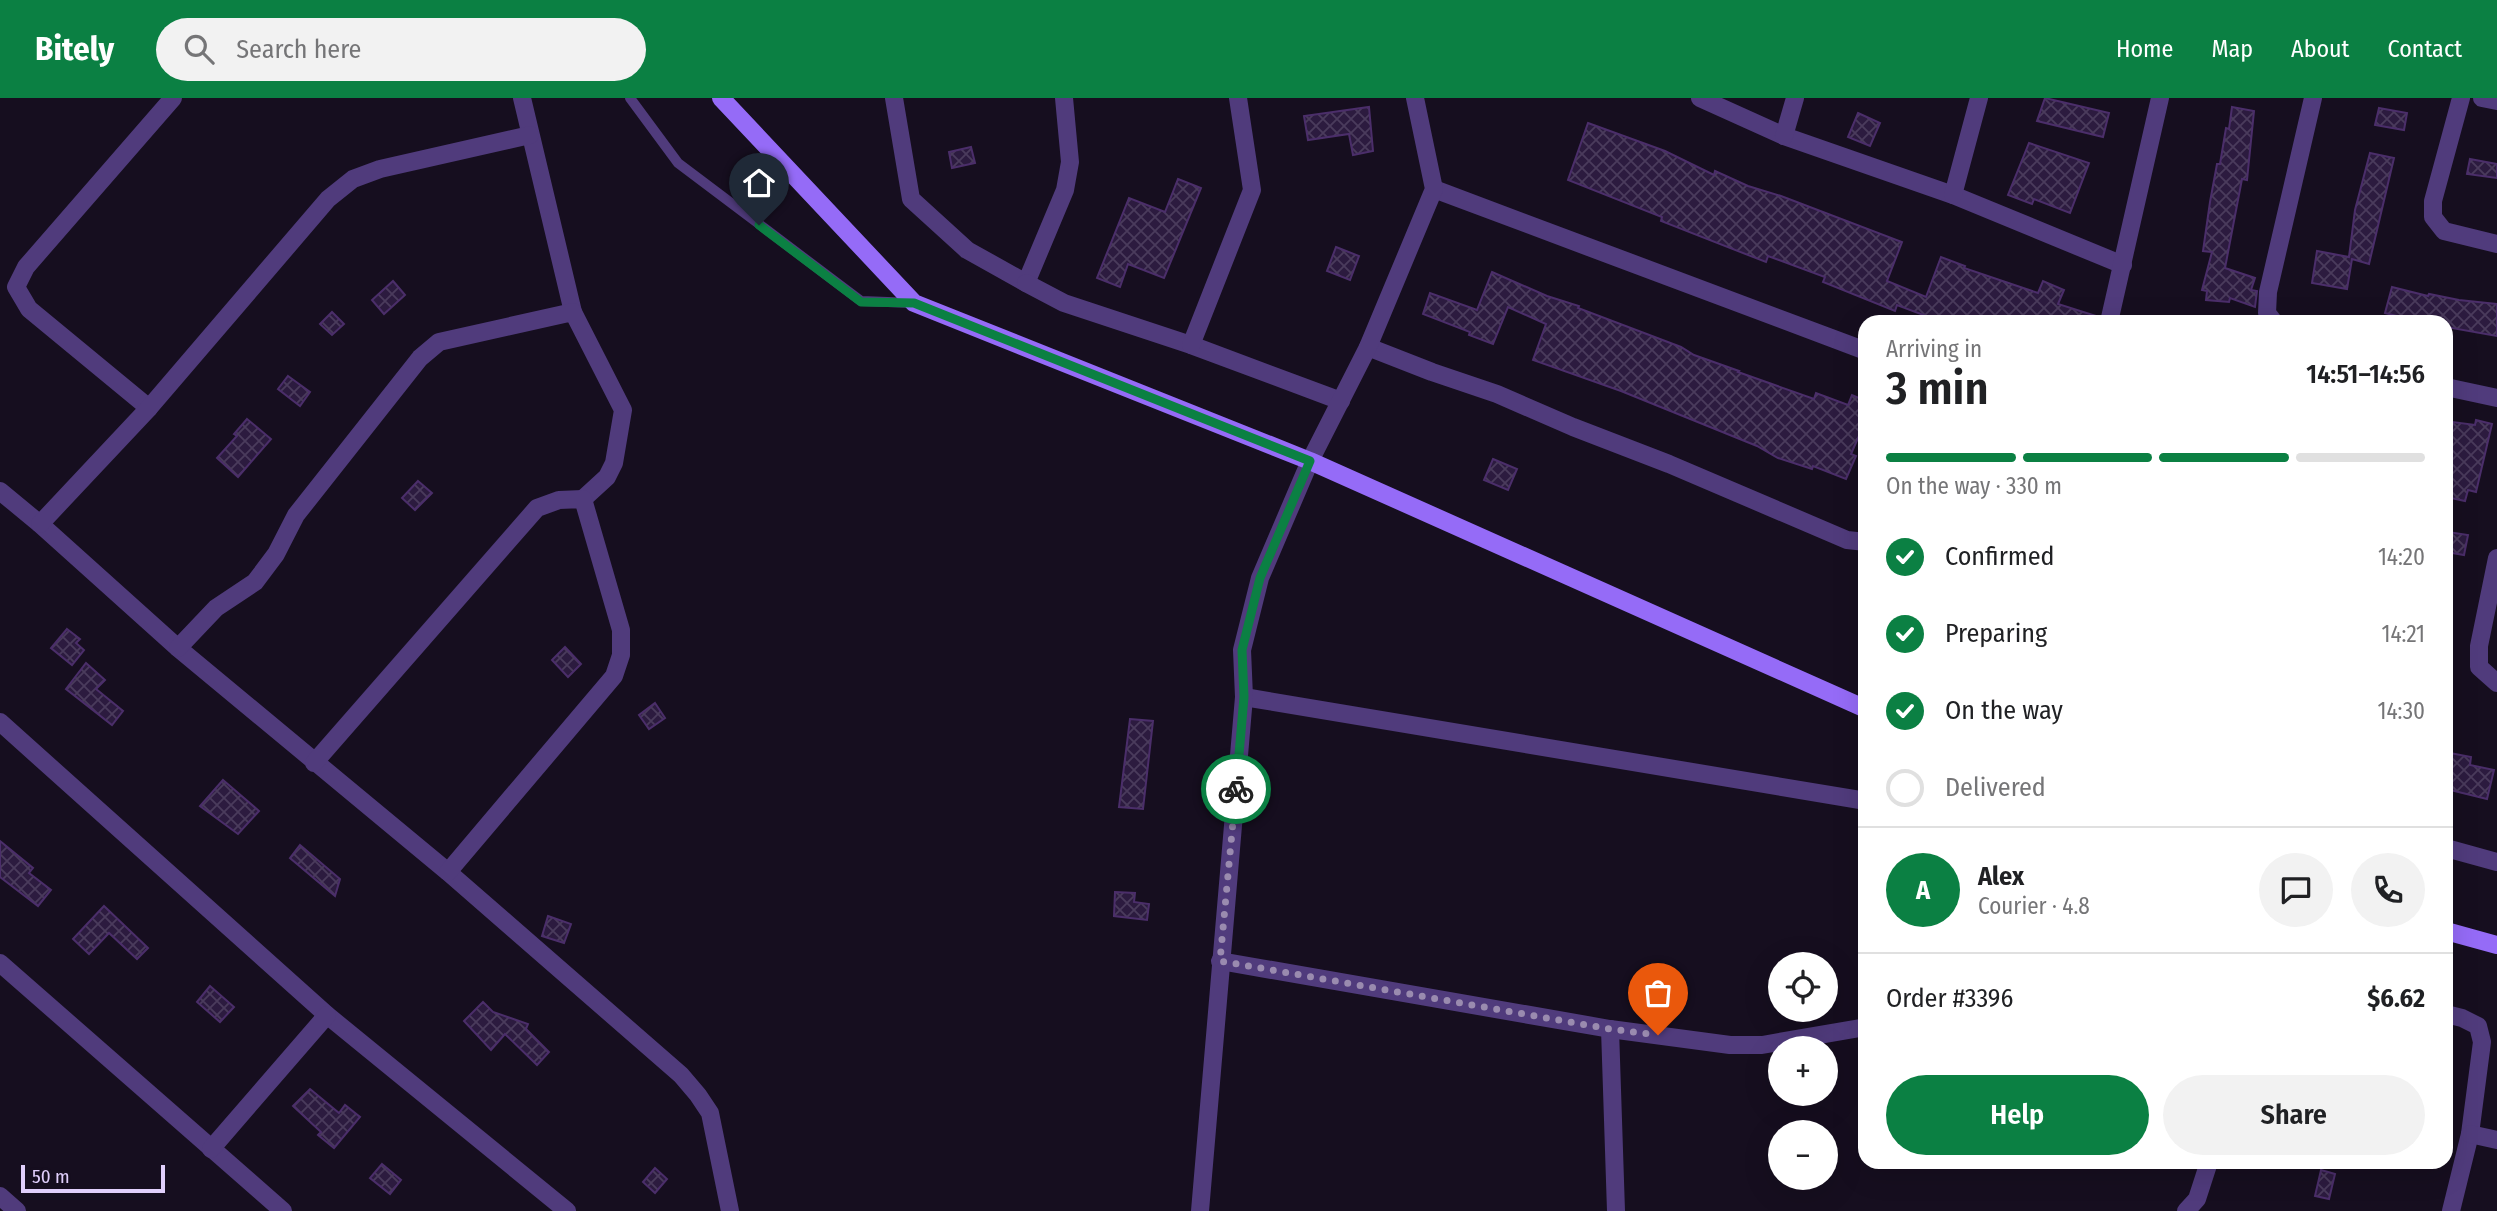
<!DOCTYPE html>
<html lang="en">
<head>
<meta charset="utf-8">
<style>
	:root { --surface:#fff; --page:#f2f2f2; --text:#202124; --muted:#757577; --line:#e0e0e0; --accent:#0b8043 }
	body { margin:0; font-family:"Fira Sans Condensed",sans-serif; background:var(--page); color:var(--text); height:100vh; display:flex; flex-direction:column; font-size:26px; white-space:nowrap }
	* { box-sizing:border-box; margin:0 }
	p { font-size:23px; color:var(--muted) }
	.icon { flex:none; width:38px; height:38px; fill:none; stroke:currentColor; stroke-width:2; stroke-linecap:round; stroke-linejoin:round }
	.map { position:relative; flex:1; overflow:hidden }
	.side { position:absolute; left:1858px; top:217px; width:595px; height:854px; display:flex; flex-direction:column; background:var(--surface); border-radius:21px; box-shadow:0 7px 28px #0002 }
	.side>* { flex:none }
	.tools { position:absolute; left:1768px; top:854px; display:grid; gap:14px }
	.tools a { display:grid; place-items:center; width:70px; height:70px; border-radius:50%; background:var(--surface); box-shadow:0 7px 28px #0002; font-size:35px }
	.scale { position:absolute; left:21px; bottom:18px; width:144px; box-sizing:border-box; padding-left:7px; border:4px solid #e1cffc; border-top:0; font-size:19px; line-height:24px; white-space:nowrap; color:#e1cffc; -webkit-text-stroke:5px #160e1f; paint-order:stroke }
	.pin { position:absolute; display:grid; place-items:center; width:60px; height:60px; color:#fff; margin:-72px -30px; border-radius:50% 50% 50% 0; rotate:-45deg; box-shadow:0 0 7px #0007 }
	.pin .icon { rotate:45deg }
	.courier { position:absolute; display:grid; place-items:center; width:70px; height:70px; margin:-35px; border:5px solid #0b8043; border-radius:50%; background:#fff; color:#222; box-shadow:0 2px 9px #0007 }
	.head em { font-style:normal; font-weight:600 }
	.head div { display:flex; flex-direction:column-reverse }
	.head { display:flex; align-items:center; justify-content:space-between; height:119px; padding:0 28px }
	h1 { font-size:46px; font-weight:600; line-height:52px }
	.bar { display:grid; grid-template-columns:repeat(4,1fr); gap:10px 7px; align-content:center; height:84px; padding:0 28px }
	.bar i { height:9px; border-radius:5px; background:var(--line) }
	.bar .active { background:var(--accent) }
	.bar p { grid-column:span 4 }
	.line { display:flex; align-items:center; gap:18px; padding:0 28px; border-top:2px solid var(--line) }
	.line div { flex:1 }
	.round { display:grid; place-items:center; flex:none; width:74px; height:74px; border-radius:37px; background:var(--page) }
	ol { padding:0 28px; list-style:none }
	li { display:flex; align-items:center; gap:21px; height:77px }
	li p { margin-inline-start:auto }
	li .icon { padding:7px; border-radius:50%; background:var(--accent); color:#fff; stroke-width:4 }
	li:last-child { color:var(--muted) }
	li i { width:38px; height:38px; border:4px solid var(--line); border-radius:50% }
	.button { display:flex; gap:14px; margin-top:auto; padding:14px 28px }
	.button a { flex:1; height:80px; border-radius:42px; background:var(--accent); color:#fff; font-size:28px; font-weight:600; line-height:80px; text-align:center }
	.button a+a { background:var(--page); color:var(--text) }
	header { display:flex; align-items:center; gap:42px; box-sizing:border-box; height:98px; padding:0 35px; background:var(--accent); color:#fff }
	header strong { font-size:33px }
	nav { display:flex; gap:38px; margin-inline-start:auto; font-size:24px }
	.search { width:490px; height:63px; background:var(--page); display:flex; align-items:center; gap:18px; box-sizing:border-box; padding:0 24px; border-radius:38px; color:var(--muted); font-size:26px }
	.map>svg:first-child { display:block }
	.building { fill:url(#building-cross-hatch); stroke:#4b2e6a; stroke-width:2 }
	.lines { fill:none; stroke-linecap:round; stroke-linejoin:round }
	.lane { stroke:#503b7c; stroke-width:10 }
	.street { stroke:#503b7c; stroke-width:18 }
	.secondary { stroke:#956bf7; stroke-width:18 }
	.done { stroke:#9a8baf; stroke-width:7; stroke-dasharray:0 12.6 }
	.route { stroke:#0b8043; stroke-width:9 }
</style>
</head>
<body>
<header>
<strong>Bitely</strong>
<div class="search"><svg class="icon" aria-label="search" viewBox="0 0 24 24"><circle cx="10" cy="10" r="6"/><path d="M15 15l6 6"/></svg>Search here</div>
<nav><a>Home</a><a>Map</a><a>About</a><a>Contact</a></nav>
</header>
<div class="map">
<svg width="2497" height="1113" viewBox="0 0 2497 1113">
	<defs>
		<pattern id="building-cross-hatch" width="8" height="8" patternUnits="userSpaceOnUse" patternTransform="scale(1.75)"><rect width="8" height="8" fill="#2c1b3f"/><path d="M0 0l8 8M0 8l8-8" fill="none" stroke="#4a3b5c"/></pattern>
	</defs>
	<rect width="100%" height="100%" fill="#160e1f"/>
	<g class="building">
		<path d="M2045,0L2109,15L2103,39L2037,23Z"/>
		<path d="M1369,9L1373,53L1353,57L1349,36L1308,42L1304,18Z"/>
		<path d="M2232,9L2254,13L2247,82L2242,81L2225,170L2255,180L2251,192L2257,193L2255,209L2230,200L2229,204L2206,202L2207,193L2202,192L2212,154L2203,153L2210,104L2217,66H2220L2226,30L2229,31Z"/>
		<path d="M2379,10L2407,15L2404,32L2375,27Z"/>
		<path d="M1858,15L1880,25L1870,48L1848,39Z"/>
		<path d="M1588,25L1665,53L1714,77L1715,73L1748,88L1781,98L1902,144L1887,183L1926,199L1941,159L1965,168L1964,170L2038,195L2043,183L2064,192L2058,206L2099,219L2098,224H1942L1897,207L1895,213L1823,184L1825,179L1768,158L1766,164L1661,123L1662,119L1568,82Z"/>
		<path d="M2029,45L2089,65L2070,115L2034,101L2032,106L2008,97Z"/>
		<path d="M971,49L975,65L952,70L949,54Z"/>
		<path d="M2370,55L2394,60L2369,166L2352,161L2347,191L2312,185L2317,153L2349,159L2355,112Z"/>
		<path d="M2470,61L2497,66V80L2467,76Z"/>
		<path d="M1178,81L1201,90L1164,180L1128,166L1120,189L1097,180L1129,100L1165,114Z"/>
		<path d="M1336,149L1359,158L1350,182L1327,173Z"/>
		<path d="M1492,174L1547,198L1579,208L1578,210L1681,249L1694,257L1739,273L1738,274L1814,301L1816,295L1848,307L1852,297L1866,303V322L1851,356L1856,358L1846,381L1813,368L1812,371L1778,360L1757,348L1621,293L1533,262L1546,226L1508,209L1493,246L1469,237L1470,234L1423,216L1430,195L1477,212Z"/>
		<path d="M393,183L405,197L384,216L372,202Z"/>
		<path d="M2392,189L2428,198L2429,196L2459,202L2497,206V238L2446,229V224L2416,223L2385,215Z"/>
		<path d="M332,214L344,226L332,237L320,226Z"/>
		<path d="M288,278L310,294L300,308L278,291Z"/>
		<path d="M247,321L271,341L238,379L217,360L237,338L234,336Z"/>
		<path d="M2476,322L2492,326L2476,394L2468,392L2465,403L2446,399V360L2453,324L2475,327Z"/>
		<path d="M1493,361L1517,371L1508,392L1484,382Z"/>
		<path d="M418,383L432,395L415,412L402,400Z"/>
		<path d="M2448,434L2468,437L2464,457L2446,454Z"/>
		<path d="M67,531L80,541L76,545L84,552L72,567L51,550Z"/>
		<path d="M565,549L581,566L568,579L552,562Z"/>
		<path d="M86,565L105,582L96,591L123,613L112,627L66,591Z"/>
		<path d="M655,605L665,620L649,631L639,617Z"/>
		<path d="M1130,621L1153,623L1143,711L1119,709Z"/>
		<path d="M2450,655L2471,659L2470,667L2494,672L2487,701L2446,691V661L2449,662Z"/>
		<path d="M223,682L259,713L238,736L200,708Z"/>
		<path d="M0,743L33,770L29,775L51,792L38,808L0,779Z"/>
		<path d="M300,747L340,781L335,798L290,760Z"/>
		<path d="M1115,794L1135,795L1134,804L1149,806L1147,822L1114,818Z"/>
		<path d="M104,808L148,850L137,861L109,835L89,856L73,841Z"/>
		<path d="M548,818L571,826L564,845L542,838Z"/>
		<path d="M210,888L234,909L220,924L197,904Z"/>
		<path d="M483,904L493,914L528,926L526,931L549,954L537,967L505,936L491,952L464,923Z"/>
		<path d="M310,991L339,1015L345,1007L360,1019L334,1050L318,1037L321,1034L293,1008Z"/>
		<path d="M382,1066L401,1082L390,1096L370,1080Z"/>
		<path d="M655,1070L667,1081L655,1095L643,1084Z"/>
		<path d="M2321,1072L2335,1076L2329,1101L2315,1098Z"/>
	</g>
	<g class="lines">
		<path class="lane" d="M630,0L678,65L861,203L914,205"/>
		<g class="street">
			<path d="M522,0L573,214"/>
			<path d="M894,0L911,101L967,152L1026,185L1065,92L1070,64L1064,0"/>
			<path d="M1700,0L1784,38L1953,97L2123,167"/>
			<path d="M2461,0L2433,103V119L2444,133L2497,146"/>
			<path d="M2482,0L2497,3"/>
			<path d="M1784,38L1795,0"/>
			<path d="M1434,91L1866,253"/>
			<path d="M1953,97L1979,0"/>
			<path d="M1026,185L1064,205L1191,247L1341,303"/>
			<path d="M2109,224L2160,0"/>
			<path d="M2274,224L2267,215L2268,194L2313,0"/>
			<path d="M1191,247L1252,92L1238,0"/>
			<path d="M1368,249L1432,274L1497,296L1573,329L1669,366L1847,442L1866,444"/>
			<path d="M2446,289L2497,300"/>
			<path d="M149,310L29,211L16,189L26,169L173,0"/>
			<path d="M0,393L40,426L178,550L448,774L681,977L698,997L710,1015L730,1113"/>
			<path d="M40,426L149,310L328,101L353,81L380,71L530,37"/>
			<path d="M2497,460L2479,548V569L2497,585"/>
			<path d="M178,550L216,510L255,484L276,456L296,417L420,260L439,244L573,214L623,312L614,365L607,379L583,401"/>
			<path d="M1244,599L1866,703"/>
			<path d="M0,624L327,917L567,1113"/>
			<path d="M314,665L537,410L559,402L583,401L621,532V557L614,578L448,774"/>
			<path d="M2446,750L2497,764"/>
			<path d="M1220,863L1610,931L1730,947H1762L1866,929"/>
			<path d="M0,865L283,1113"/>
			<path d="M2446,916L2462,920L2478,928L2482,944L2470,1036L2451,1113"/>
			<path d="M1610,931L1616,1113"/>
			<path d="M2470,1036L2497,1042"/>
			<path d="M211,1051L327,917"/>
			<path d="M0,1098L17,1113"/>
			<path d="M1200,1113L1244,599L1242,552L1260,480L1310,363L1368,249L1434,91L1415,0"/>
			<path d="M2186,1113L2197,1101L2209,1064"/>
		</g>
		<g class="secondary">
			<path d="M721,0L914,205L1310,363L1866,611"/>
			<path d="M2446,833L2497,847"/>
		</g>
	</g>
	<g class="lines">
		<path class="done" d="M1236,691L1220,863L1610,931L1658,937"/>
		<path class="route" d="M759,127L861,204L914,205L1310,363L1260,480L1242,552L1244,599L1236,691"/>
	</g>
</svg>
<div class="tools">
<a><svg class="icon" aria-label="locate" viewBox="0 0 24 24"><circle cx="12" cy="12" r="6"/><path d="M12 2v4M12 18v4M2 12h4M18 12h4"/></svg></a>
<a>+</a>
<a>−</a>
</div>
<div class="scale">50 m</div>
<div class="pin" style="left:1658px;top:937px;background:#ea580c"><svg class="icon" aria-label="bag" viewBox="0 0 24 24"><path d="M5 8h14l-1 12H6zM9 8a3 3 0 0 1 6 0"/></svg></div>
<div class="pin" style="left:759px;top:127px;background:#1f2937"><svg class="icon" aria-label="home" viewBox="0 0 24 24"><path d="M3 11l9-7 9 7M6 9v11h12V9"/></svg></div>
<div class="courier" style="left:1236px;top:691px"><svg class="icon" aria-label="bike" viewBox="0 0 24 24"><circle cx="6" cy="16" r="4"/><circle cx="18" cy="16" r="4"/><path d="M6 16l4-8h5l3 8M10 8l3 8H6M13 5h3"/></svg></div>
<section class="side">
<div class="head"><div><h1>3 min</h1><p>Arriving in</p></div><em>14:51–14:56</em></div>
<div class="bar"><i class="active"></i><i class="active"></i><i class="active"></i><i></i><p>On the way · 330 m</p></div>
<ol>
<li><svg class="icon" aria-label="check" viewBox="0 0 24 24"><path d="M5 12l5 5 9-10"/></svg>Confirmed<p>14:20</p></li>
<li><svg class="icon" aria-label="check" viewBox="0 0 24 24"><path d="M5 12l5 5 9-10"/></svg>Preparing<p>14:21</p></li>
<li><svg class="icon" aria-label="check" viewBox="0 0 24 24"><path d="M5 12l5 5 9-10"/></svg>On the way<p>14:30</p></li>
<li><i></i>Delivered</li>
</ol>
<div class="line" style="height:126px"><b class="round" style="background:var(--accent);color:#fff">A</b><div><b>Alex</b><p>Courier · 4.8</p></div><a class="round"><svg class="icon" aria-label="chat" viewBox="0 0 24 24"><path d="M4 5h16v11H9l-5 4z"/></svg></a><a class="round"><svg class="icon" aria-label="phone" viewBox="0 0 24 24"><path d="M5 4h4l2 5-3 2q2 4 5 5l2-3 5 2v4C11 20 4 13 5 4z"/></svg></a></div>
<div class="line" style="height:91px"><div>Order #3396</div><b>$6.62</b></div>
<div class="button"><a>Help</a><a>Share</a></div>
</section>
</div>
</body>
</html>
